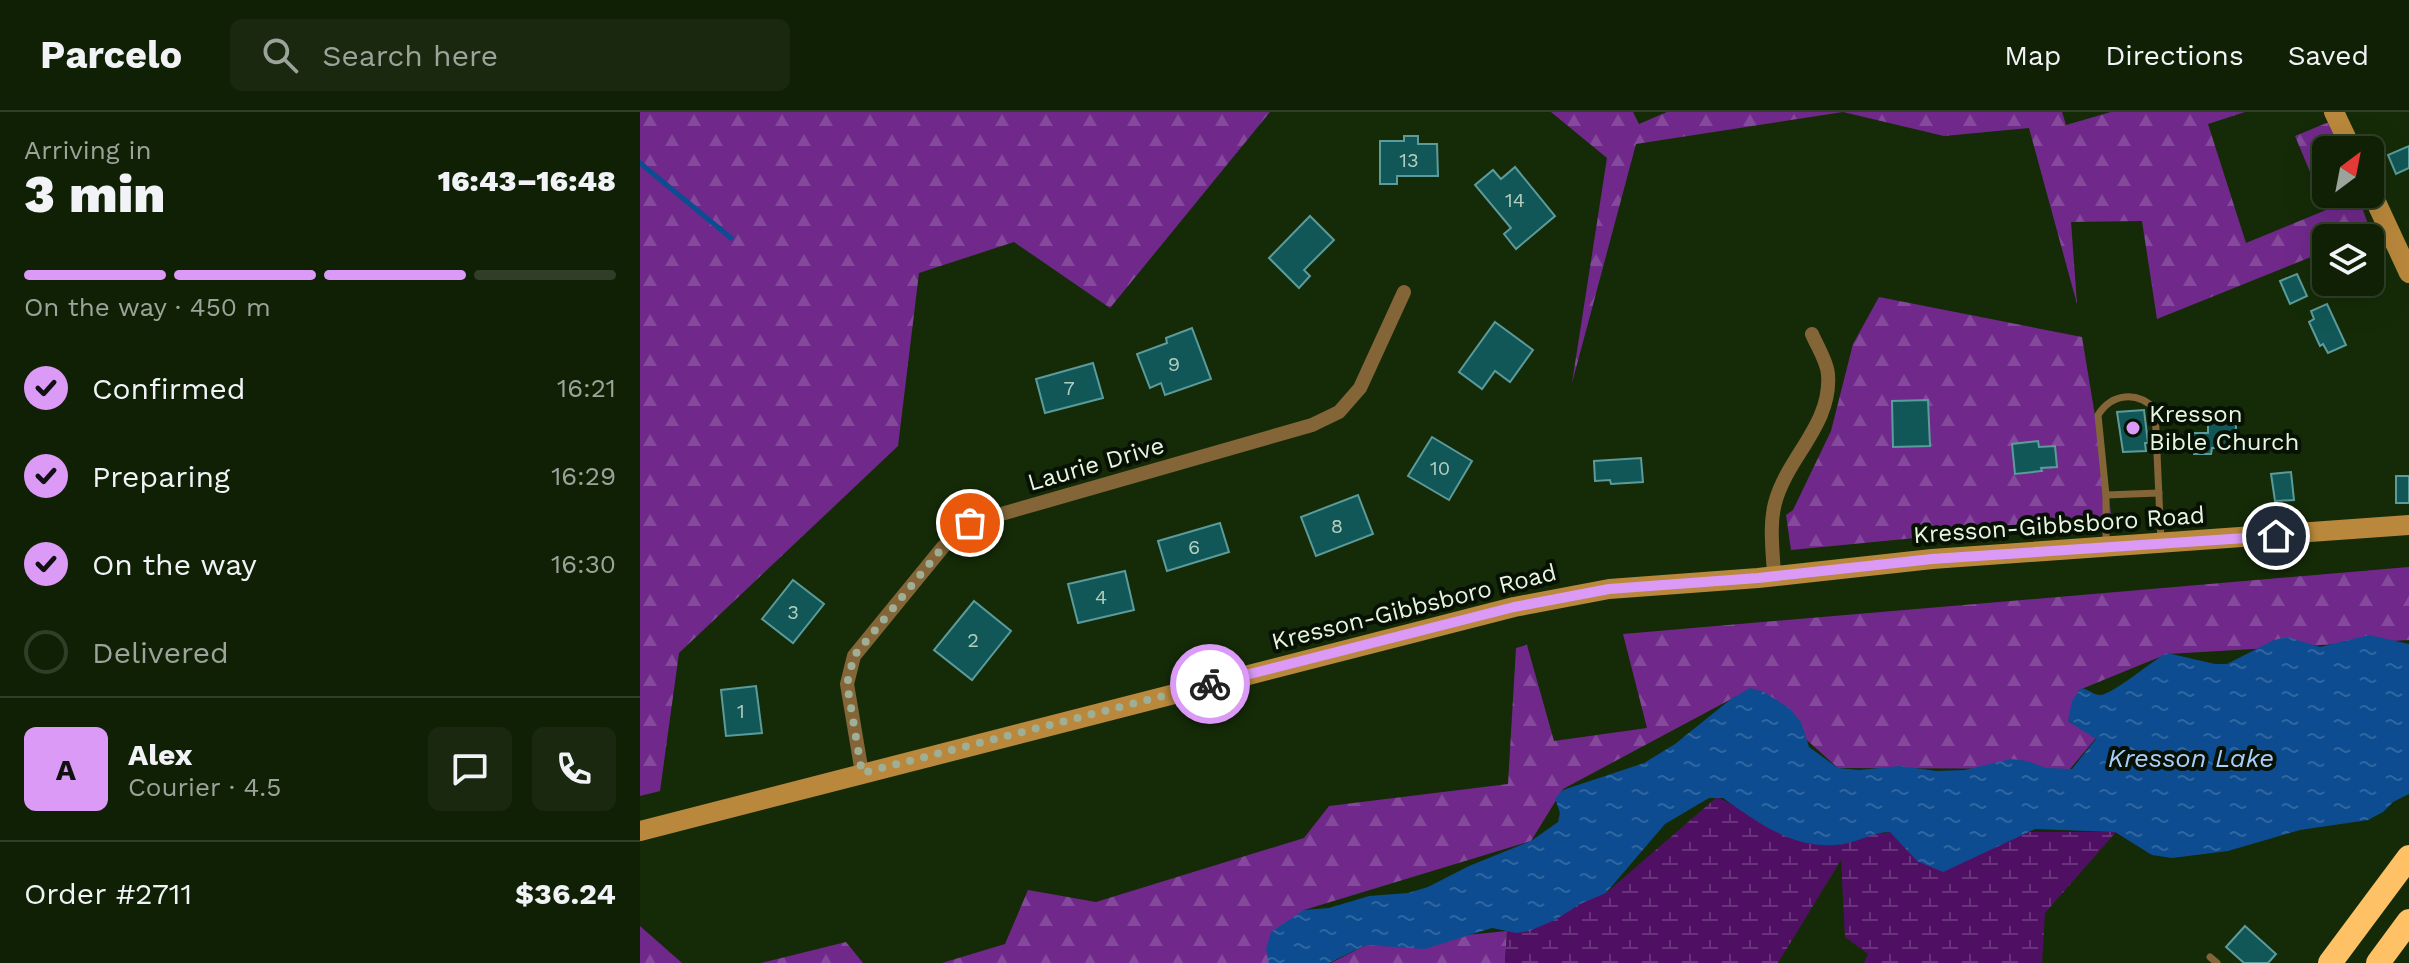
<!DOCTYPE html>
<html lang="en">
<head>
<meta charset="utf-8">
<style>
	:root { --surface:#102005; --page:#19280f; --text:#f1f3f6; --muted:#9ca39a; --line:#303e27; --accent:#da9af6 }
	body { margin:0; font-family:"Work Sans",sans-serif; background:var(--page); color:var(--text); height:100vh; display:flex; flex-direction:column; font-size:30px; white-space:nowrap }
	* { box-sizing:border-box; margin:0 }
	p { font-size:26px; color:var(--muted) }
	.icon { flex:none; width:44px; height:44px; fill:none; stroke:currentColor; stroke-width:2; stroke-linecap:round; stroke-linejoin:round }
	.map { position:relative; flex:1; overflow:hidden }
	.drawer { display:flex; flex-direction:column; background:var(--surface); width:640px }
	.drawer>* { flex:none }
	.needle { width:52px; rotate:32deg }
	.tools { position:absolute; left:1672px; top:24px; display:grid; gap:16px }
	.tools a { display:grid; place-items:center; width:72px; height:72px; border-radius:12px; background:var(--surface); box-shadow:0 8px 32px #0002,0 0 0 2px var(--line); font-size:40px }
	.pin { position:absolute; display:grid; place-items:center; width:68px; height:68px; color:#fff; margin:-34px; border:4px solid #fff; border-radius:50%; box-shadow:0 2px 8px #0007 }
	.courier { position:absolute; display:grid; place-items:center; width:80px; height:80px; margin:-40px; border:6px solid #da9af6; border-radius:50%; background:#fff; color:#222; box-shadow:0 2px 10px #0007 }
	.head em { font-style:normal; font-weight:800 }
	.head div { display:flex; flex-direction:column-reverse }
	.head { display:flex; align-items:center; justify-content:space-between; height:136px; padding:0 24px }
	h1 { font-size:52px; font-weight:800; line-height:60px }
	.bar { display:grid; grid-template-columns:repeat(4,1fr); gap:12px 8px; align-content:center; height:96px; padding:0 24px }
	.bar i { height:10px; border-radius:6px; background:var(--line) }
	.bar .selected { background:var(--accent) }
	.bar p { grid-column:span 4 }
	.line { display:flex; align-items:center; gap:20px; padding:0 24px; border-top:2px solid var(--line) }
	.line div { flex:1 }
	.round { display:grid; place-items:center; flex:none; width:84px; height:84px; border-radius:12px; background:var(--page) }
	ol { padding:0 24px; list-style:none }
	li { display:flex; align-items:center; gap:24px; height:88px }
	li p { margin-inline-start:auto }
	li .icon { padding:8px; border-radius:50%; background:var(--accent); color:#111; stroke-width:4 }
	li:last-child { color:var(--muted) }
	li i { width:44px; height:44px; border:4px solid var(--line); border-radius:50% }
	header { display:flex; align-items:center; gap:48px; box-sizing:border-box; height:112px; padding:0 40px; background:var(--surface); border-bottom:2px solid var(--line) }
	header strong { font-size:38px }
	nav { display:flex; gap:44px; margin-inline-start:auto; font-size:28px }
	.search { width:560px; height:72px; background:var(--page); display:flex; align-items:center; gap:20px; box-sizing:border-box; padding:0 28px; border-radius:12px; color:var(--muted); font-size:30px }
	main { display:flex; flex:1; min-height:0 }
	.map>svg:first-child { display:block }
	.forest { fill:url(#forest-firs) }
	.wetland { fill:url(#wetland-marsh) }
	.water { fill:url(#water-ripples) }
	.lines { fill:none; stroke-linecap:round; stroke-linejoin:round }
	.stream { stroke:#0d4c91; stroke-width:5 }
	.building { fill:#125757; stroke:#5c9b9b; stroke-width:2 }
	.lane { stroke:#836538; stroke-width:7 }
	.street { stroke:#836538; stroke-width:14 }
	.secondary { stroke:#b9883c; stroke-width:20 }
	.highway { stroke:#fec165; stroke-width:24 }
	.done { stroke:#9eaf95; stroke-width:8; stroke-dasharray:0 14.4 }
	.route { stroke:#da9af6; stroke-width:10 }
	.poi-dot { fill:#da9af6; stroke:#071104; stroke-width:3 }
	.labels { text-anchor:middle; stroke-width:8; stroke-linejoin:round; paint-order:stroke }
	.number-label { font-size:20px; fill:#b2cebe }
	.poi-label { font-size:24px; fill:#e8f6e1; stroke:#071104; text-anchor:start }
	.street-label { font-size:24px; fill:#e8f6e1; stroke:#071104 }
	.water-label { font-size:26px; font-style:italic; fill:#a9cdfd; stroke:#071104 }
</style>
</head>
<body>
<header>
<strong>Parcelo</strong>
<div class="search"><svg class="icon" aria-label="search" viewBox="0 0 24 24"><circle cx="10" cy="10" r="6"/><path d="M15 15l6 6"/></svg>Search here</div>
<nav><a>Map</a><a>Directions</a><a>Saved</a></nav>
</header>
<main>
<section class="drawer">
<div class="head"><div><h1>3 min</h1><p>Arriving in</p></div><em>16:43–16:48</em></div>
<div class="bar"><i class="selected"></i><i class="selected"></i><i class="selected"></i><i></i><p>On the way · 450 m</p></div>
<ol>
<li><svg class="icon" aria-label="check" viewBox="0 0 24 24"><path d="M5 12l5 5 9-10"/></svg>Confirmed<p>16:21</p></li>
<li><svg class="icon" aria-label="check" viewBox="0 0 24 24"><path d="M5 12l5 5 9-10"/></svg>Preparing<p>16:29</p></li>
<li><svg class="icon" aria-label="check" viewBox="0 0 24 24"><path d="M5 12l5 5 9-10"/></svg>On the way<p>16:30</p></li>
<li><i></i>Delivered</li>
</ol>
<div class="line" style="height:144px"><b class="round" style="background:var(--accent);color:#111">A</b><div><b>Alex</b><p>Courier · 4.5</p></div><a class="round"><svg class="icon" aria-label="chat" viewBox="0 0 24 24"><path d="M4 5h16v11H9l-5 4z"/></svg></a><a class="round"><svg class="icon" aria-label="phone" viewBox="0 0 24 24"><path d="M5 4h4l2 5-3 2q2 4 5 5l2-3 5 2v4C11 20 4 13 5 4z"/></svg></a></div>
<div class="line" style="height:104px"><div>Order #2711</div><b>$36.24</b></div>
</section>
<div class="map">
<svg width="1769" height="851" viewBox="0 0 1769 851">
	<defs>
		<pattern id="forest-firs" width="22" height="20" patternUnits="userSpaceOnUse" patternTransform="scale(2)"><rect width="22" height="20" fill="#70298b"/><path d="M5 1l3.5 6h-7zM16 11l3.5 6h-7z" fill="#84499b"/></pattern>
		<pattern id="wetland-marsh" width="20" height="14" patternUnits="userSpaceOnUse" patternTransform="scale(2)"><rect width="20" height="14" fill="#4f1064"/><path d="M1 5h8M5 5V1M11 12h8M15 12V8" fill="none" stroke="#68337a"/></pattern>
		<pattern id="water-ripples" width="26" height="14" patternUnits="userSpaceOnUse" patternTransform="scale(2)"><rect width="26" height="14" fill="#0d4c91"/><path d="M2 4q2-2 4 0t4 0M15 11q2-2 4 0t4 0" fill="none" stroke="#3066a0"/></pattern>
	</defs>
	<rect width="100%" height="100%" fill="#152b07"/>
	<g class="forest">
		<path d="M0,0H630L470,196L374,130L279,161L258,334L39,541L20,679L0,684Z"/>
		<path d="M911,0H993L999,12L1027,0H1422L1426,13L1471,0H1605L1568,12L1606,131L1686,98L1655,24L1689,10L1700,38H1686V82H1717L1731,120L1717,126H1686V139L1517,207L1502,109L1431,110L1437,192L1389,16L1304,24L1203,0L996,32L932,271L967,46Z"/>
		<path d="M1239,185L1442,225L1472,407L1151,438L1146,403L1153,398L1191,319L1213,232Z"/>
		<path d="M1769,455V528L1527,542L1439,578L1428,609L1456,626L1430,657L1198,656L1110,577L923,677L891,729L664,798L632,851H302L365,832L388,778L456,790L664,726L689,694L868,672L876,536L887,533L914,629L1007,616L983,522Z"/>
		<path d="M0,814L42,851H0Z"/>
		<path d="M867,819L865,851H691L726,833Z"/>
		<path d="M206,830L223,851H121Z"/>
	</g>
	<path class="wetland" d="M1077,685L1169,732L1251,720H1476L1405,801L1402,851H1224L1228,842L1205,825L1201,748L1138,851H865L867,819L966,781Z"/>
	<path class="water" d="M1729,523L1769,532V682L1753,690L1743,700L1728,708L1660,718L1588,739L1532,746L1512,743L1475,720L1395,717L1303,760L1277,749L1250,720C1232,720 1215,732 1196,733C1151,736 1117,710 1083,686H1069L1025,712L966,781L940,792L915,808L889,819L877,821L852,816L785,837L726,833L689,851H629L626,837L631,820L664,798L689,796L729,784L768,781L788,775L829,754L891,729L918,710L920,701L915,686L923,678L1004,651L1035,632L1091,587L1110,576L1124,580L1149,596L1161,610L1169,635L1198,656L1219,658L1260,654L1296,659L1325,658L1371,647L1387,649L1406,656L1432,657L1456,627L1428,609L1432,589L1441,576C1448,577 1452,582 1459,583C1472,584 1511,549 1527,541L1575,552H1587L1634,528L1647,525L1680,535Z"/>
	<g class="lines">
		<path class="stream" d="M0,51L91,126"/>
	</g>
	<g class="building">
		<path d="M764,24H778V32H797L798,64H757V72H740V29H764Z"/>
		<path d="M1769,34V56L1756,62L1748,43Z"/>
		<path d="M875,55L915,104L876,137L864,122L871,116L835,73L853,58L861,67Z"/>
		<path d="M670,104L694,128L664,158L670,164L659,176L629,146Z"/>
		<path d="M1657,162L1667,184L1650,192L1640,169Z"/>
		<path d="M1687,192L1706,233L1688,241L1683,232L1680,234L1669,210L1674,207L1671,199Z"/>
		<path d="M855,210L893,238L870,270L855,259L842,277L819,260Z"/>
		<path d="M552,216L571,267L525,283L521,271L510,276L497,242L527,231L526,226Z"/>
		<path d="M453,251L463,286L405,301L396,267Z"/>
		<path d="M1288,288L1290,334L1253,335L1252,289Z"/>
		<path d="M1504,298L1508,331H1505L1506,339L1483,340L1477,300Z"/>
		<path d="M1568,308H1596V336H1572L1571,342H1554L1553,321H1568Z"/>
		<path d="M792,325L832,349L809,388L768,364Z"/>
		<path d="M1398,329L1399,335L1415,334L1417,355L1401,356L1402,359L1375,362L1372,332Z"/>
		<path d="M1001,346L1003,370L971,372L970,368L955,369L954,349Z"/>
		<path d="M1651,360L1654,388L1635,389L1631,362Z"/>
		<rect x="1756" y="364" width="13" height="27"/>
		<path d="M718,383L733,422L676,444L661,405Z"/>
		<path d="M580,411L589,440L527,459L518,429Z"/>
		<path d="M485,459L494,498L438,511L428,472Z"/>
		<path d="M153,468L184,492L153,531L122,507Z"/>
		<path d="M334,489L371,519L332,568L294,538Z"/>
		<path d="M116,574L122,621L86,624L81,578Z"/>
		<path d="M1605,814L1636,842L1628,851H1604L1586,835Z"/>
	</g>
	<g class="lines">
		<g class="lane">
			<path d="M1466,383L1519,381"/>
			<path d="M1466,433V383L1458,303C1472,281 1497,279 1515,297L1521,430"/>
			<path d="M1570,845L1577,851"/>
		</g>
		<g class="street">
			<path d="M1134,464C1133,440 1129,414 1135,391C1147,345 1192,313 1188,262C1187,249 1177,234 1172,222"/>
			<path d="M222,661L207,572L214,544L303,435L330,411L672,313L699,300L720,276L764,180"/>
		</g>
		<g class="secondary">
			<path d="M1694,0L1712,38"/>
			<path d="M1730,77L1769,161"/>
			<path d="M0,719L874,495L969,477L1118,466L1292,447L1769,413"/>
		</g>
		<g class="highway">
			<path d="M1690,851L1769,745"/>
			<path d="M1738,851L1769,809"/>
		</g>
	</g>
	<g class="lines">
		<path class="done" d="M330,411L303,435L214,544L207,572L222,661L570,572"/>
		<path class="route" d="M570,572L874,495L969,477L1118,466L1292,447L1636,424"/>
	</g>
	<circle class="poi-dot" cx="1493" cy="316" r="8"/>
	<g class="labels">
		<g class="number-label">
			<text x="769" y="55">13</text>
			<text x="875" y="95">14</text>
			<text x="534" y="259">9</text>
			<text x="429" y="283">7</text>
			<text x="800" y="363">10</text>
			<text x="697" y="421">8</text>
			<text x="554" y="442">6</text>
			<text x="461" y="492">4</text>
			<text x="153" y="507">3</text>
			<text x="333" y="535">2</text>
			<text x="101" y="606">1</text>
		</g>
		<g class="poi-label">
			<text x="1509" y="310">Kresson<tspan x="1509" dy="28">Bible Church</tspan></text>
		</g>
		<g class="street-label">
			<text transform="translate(456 352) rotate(-16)" y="8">Laurie Drive</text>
			<text transform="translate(1419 413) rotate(-4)" y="8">Kresson-Gibbsboro Road</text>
			<text transform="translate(774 495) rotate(-14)" y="8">Kresson-Gibbsboro Road</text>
		</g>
		<g class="water-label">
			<text x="1551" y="655">Kresson Lake</text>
		</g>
	</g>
</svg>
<div class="tools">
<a><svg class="needle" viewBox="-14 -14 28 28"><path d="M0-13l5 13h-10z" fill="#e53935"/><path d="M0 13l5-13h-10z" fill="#9ca39a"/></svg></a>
<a><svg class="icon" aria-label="layers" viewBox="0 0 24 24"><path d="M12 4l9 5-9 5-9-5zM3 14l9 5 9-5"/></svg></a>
</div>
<div class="pin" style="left:330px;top:411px;background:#ea580c"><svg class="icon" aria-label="bag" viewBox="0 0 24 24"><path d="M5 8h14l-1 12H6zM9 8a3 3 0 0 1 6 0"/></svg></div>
<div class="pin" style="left:1636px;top:424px;background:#1f2937"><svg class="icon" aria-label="home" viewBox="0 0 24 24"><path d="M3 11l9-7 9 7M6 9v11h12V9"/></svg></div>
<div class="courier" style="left:570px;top:572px"><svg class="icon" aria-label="bike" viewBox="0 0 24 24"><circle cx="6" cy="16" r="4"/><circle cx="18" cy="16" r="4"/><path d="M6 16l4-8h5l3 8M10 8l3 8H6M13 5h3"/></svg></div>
</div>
</main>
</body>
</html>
